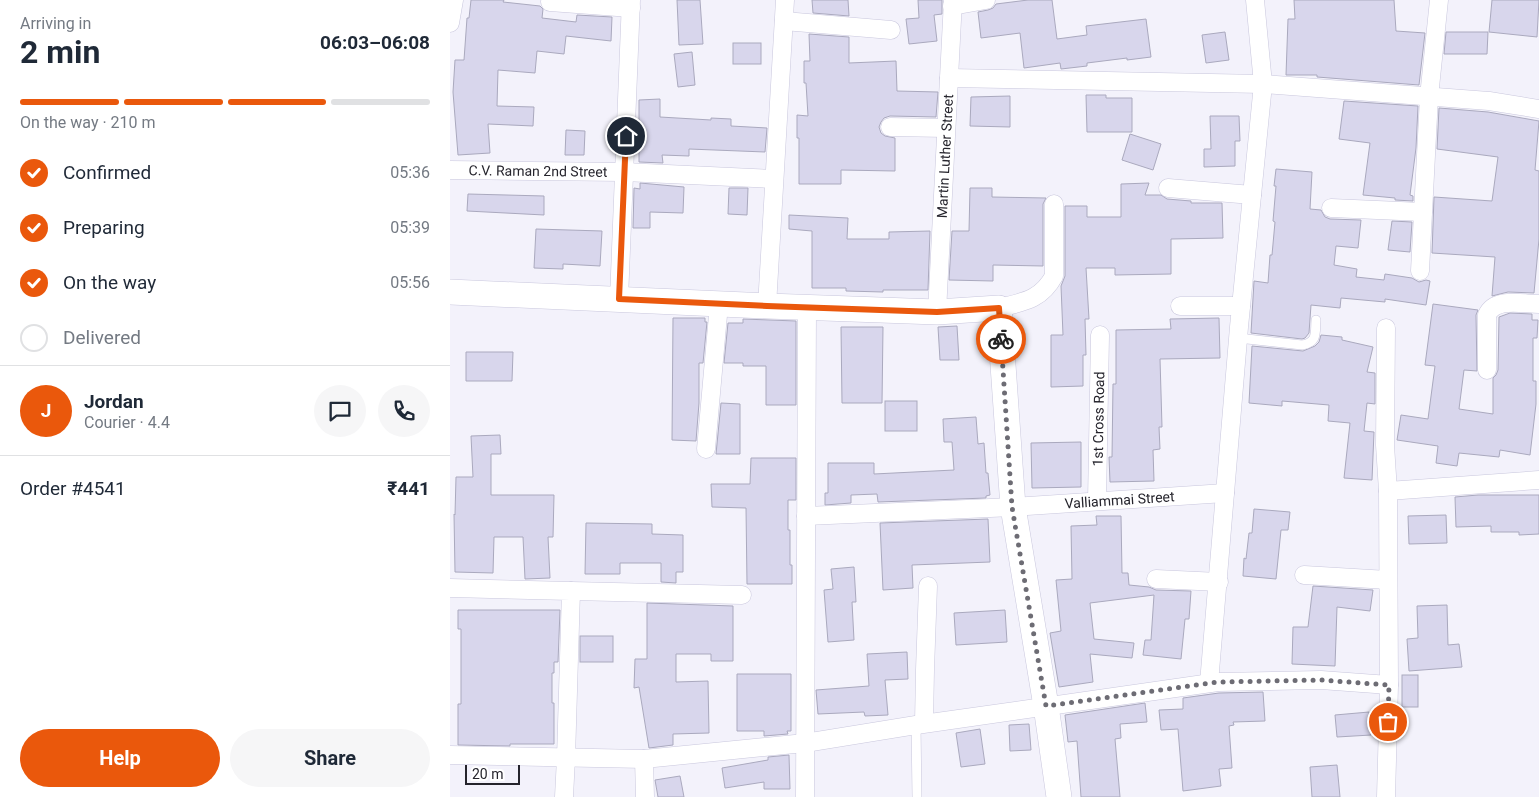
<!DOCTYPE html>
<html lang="en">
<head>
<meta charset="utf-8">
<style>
	:root { --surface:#fff; --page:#f6f6f7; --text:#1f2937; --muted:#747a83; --line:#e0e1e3; --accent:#ea580c }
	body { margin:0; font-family:Roboto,sans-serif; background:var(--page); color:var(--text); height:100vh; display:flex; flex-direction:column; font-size:19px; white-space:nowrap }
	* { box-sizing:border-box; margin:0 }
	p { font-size:16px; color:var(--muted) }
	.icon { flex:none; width:28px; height:28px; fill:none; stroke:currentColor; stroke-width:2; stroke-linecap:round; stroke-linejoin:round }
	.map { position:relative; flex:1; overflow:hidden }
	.sheet { display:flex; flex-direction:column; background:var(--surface); width:450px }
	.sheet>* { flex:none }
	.scale { position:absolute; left:15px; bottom:12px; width:55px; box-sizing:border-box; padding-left:5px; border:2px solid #25242c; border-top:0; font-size:14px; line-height:18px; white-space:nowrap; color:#25242c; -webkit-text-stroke:4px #fff; paint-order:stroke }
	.pin { position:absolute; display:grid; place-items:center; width:42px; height:42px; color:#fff; margin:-21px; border:2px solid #fff; border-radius:50%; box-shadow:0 1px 5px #0007 }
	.courier { position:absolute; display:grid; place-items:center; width:50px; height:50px; margin:-25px; border:4px solid #ea580c; border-radius:50%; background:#fff; color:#222; box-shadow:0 1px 6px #0007 }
	.head em { font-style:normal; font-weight:700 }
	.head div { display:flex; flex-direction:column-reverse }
	.head { display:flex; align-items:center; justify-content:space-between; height:85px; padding:0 20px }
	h1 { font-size:32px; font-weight:700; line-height:38px }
	.bar { display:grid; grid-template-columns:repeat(4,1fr); gap:8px 5px; align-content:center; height:60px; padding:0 20px }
	.bar i { height:6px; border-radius:4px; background:var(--line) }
	.bar .current { background:var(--accent) }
	.bar p { grid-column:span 4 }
	.line { display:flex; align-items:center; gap:12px; padding:0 20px; border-top:1px solid var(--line) }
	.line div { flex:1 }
	.round { display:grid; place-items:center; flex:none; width:52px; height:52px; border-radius:26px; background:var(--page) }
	ol { padding:0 20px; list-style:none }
	li { display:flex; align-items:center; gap:15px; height:55px }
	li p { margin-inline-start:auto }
	li .icon { padding:5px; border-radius:50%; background:var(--accent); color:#fff; stroke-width:4 }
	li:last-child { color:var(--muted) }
	li i { width:28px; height:28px; border:2px solid var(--line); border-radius:50% }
	.cta { display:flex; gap:10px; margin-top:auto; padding:10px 20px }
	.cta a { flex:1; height:58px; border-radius:30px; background:var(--accent); color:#fff; font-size:20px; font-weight:700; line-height:58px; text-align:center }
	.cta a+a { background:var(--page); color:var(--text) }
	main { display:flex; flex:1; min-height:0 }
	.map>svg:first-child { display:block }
	.building { fill:#d8d6ec; stroke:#aaa9be }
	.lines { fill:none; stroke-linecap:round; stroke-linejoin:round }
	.lane-casing { stroke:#c9c7dd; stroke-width:10 }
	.street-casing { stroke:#c9c7dd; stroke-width:19 }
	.secondary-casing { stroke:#c9c7dd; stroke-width:26 }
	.lane { stroke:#fff; stroke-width:9 }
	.street { stroke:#fff; stroke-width:18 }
	.secondary { stroke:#fff; stroke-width:25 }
	.done { stroke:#6d6c74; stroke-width:5; stroke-dasharray:0 9 }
	.route { stroke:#ea580c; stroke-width:6 }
	.labels { text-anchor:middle; stroke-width:5; stroke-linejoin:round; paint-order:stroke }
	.street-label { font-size:14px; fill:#25242c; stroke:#fff }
</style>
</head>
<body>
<main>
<section class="sheet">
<div class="head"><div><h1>2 min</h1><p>Arriving in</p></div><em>06:03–06:08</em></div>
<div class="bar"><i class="current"></i><i class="current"></i><i class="current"></i><i></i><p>On the way · 210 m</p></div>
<ol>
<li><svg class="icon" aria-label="check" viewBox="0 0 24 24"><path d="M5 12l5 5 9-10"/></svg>Confirmed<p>05:36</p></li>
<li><svg class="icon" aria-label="check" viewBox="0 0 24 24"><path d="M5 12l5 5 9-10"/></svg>Preparing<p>05:39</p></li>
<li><svg class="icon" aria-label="check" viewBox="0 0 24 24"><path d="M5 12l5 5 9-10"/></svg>On the way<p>05:56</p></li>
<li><i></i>Delivered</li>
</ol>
<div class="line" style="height:90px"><b class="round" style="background:var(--accent);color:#fff">J</b><div><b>Jordan</b><p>Courier · 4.4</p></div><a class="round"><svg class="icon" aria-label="chat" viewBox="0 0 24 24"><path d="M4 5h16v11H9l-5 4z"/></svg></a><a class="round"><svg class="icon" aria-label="phone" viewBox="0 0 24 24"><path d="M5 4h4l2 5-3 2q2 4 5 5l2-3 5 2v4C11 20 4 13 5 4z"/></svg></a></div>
<div class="line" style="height:65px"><div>Order #4541</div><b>₹441</b></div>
<div class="cta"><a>Help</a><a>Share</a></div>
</section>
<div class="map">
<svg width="1089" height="797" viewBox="0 0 1089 797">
	<rect width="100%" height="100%" fill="#f3f2fb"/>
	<g class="building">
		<path d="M21,0H54L53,2L90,6L93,9L92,18L126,22L127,15L162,17L161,41L116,36L114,54L87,51L85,73L48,70L47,106L84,107L83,126L38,124L40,153L8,155L3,92L5,60H14L17,18H19Z"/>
		<path d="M227,0H250L253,44L229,45Z"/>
		<path d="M362,0H398L399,16L363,13Z"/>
		<path d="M468,0H492V14L484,15L487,41L459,44L456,19L469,18Z"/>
		<path d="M578,0H602L607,39L637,35L636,26L696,19L701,57L677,60V58L637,63V66L611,69L610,63L574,68L570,33L531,38L528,12L538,10L543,8L546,4Z"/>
		<path d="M844,0H944L946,31L975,33L969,85L867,77V75H836L838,19H845Z"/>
		<path d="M1042,0H1089L1087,37L1039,32Z"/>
		<path d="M775,32L779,60L756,63L752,35Z"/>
		<path d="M996,32H1038L1037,54H994Z"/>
		<path d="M359,34L399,37V63L446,61L447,91L488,92L486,117L440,116L434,118L431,122L429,127L431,133L435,136L445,138V171L391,170V184H349V138H347V115L358,116L356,83H354V61H360Z"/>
		<rect x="283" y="43" width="28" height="21"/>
		<path d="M242,52L245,85L228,87L224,54Z"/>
		<path d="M636,95H656V98H682V132H637Z"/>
		<path d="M560,96V127L520,126L521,97Z"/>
		<path d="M210,99V117L261,120V118L281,119V126L317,128L315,152L239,149V156L212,155L213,163L189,162V100Z"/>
		<path d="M894,101L968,106L966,148L960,195L963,196V201L945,200V198L913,195L920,143L889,139Z"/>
		<path d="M989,108L1038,112L1089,121L1085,170L1089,171V239L1084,293L1058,292L1042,296L1045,257L982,253L984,197L1042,201L1048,157L987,149Z"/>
		<path d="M760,116H789L790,141H785V166L754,167V149H761Z"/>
		<path d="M116,130L135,131L134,155H115Z"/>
		<path d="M680,134L711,144L703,170L672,160Z"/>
		<path d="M826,169L862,172L860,209L871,210L875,217L880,219L911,220L908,248L886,246L884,265L907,269L906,277L934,280L935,274L962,278L969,282L976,280L980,281L976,305L935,299V302L891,298L890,308L861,305L859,333L855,338L852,339L801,333L804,281L818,283L820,255H822L825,222L823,221L826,186H824Z"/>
		<path d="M190,183L234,187L233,213L200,212V228H183L184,188L190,189Z"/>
		<path d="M699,183L695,195H711L717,199L741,201V203H772L773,238L721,239V274L665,275V268H636L639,319H635L636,355H633V386L601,387V335H613L611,286L615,276V206H637V217H671V184Z"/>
		<path d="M279,188H298L297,215L278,214Z"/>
		<path d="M520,188H542V197L596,198L593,204V266L543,265V281L499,280L502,231H519Z"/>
		<path d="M18,194L94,196V215L17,211Z"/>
		<path d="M339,215L398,218L397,239H439V232L480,231L478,290H433V292L396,291V288H362V231L339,229Z"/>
		<path d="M942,221L962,222L960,252L938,250Z"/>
		<path d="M86,229L152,231L150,266L113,264V269L84,268Z"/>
		<path d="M983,304L1028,310L1026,315L1027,371L1014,370L1009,409L1043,414V378L1046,375L1048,370L1049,317L1060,313L1082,314V320H1088L1087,338H1083V381H1086V404L1080,455L1050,450L1049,457L1009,453L1007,466L986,463L988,446L947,440L951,415L978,419L985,366L975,365Z"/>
		<path d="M223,318H255V322H257L253,363H249V403L246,441L222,440Z"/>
		<path d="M769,318L770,358L710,359L712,427H709L710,449L703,450L704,481L660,482L659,457H662L663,384H666V330L721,329L720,319Z"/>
		<path d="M293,319L346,321V405H316V366H293V363H274L278,323H293Z"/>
		<path d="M507,326L509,360H490L488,327Z"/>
		<path d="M391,327H433L432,403H392Z"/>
		<path d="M871,335L892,337V340L923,347L917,372L925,373V404L917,403L914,431L924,432L922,480L894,478L900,423L878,421L879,405L832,401V406L799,403L802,346L853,351L865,346L869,342Z"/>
		<path d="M16,352H63L62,381H16Z"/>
		<rect x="435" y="401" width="32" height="30"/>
		<path d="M271,403L290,404V454H266Z"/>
		<path d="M526,417L528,444L534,443L536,473H538L540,495L536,496V498L428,502L427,494L401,495V503L375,505V493H378V463H424V474L504,470L502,442H494L493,419Z"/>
		<path d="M50,435L51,454H41V495H104L103,537H98L100,578L75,579L73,537H44L43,573L5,572L4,514L5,515L6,477H23L21,436Z"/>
		<path d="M631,442V487L582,488L581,443Z"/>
		<path d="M301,458H346V500H338V530H340V565H342V584H297L296,508L262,507L261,484H300Z"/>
		<path d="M1028,495H1089V534L1069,535V532H1041V526L1006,527L1005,497Z"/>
		<path d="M804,509L840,512L838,530H831L826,579L793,576L794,558L796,559L799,533H802Z"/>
		<path d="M996,515L997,543L959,544L958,516Z"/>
		<path d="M646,516H671L672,573H678L679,585L699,587L706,590L741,591L739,619H735L731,659L693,655L695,640H701L704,595L640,603L644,639L684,643L682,658L640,654L643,682L609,687L600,633L611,631L606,580L622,579L621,526L647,525Z"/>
		<path d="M538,519L540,562L462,565L463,588L433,590L430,523Z"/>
		<path d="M136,523L202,524V534L233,535V572H226V583L211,582V563H170V574H135Z"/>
		<path d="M404,567L406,602H402L404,640L378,642L374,590L383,589L381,569Z"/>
		<path d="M863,586L923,590L920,611L887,607L885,666L842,664L843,627H858Z"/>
		<path d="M197,603L283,606V661H261V654H226V682L258,681L259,733L223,734V745L199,748L189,687L184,688L185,659H197Z"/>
		<path d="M997,605L998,645L1009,644L1012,667L959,671L957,639L968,638L967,606Z"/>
		<path d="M8,610H110L108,662H104V673H102V703H104V744H60V746L8,745V704H11V629H8Z"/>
		<path d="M555,610L557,642L506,645L504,613Z"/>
		<rect x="130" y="636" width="33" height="26"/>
		<path d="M457,652L458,679L435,680L438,715L415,716L414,712L368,714L366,690L419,686L417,654Z"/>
		<path d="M287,674H341V731H337L338,734L314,736V731H287Z"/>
		<rect x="952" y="675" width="16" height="32"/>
		<path d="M813,692L815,721L783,722L784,725L779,726L782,768L769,769L771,786L733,791L728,729L711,730L709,710L733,709V698L769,693Z"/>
		<path d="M695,703L697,722L670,724L671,738L665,739L670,797H631L627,741L618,742L615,715Z"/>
		<path d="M919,712L921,735L887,737L885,715Z"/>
		<path d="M579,724L581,750L560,751L559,725Z"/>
		<path d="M530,729L535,764L511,767L506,733Z"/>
		<path d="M339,755L340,789H314V782L275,788L272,768L318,760V757Z"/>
		<path d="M887,765L890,797H862L860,767Z"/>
		<path d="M230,776L234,797H208L205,780Z"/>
	</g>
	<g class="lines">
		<defs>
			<g id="lane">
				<path d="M788,338L852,345C868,342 865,333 866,320"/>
				<path d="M466,725L467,797"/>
			</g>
			<g id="street">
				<path d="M100,2L181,8"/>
				<path d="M502,6L536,0"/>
				<path d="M334,21L441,30"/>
				<path d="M0,23L4,0"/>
				<path d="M499,78L813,84L1039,101L1089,109"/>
				<path d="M440,127L496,128"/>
				<path id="s1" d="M0,170L174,172L324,179"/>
				<path d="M718,188L802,195"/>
				<path d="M881,208L973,212"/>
				<path d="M970,271L979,97L989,0"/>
				<path d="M169,299L181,0"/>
				<path d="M317,306L335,0"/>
				<path d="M730,306H791"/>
				<path d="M549,308C573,302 591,300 604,276V204"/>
				<path id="s2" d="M487,312L503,0"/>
				<path d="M1037,370V315C1045,297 1072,304 1089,304"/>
				<path d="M256,449L269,304"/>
				<path d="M938,491L1089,480"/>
				<path id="s3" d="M647,501L650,335"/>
				<path id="s4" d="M356,516L563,507L775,493"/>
				<path d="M854,575L938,580"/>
				<path d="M706,579L769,582"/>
				<path d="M0,588L121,591L116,758L114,797"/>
				<path d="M121,591L292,595"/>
				<path d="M759,683L789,327L813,84L805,0"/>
				<path d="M474,723L475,670L478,586"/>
				<path d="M0,755L194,759L355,743L466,725L768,682L871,680L939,685L938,491L935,445L936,328"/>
				<path d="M194,759L195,797"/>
				<path d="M355,797L357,308"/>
				<path d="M936,797L939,685"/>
			</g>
			<path id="secondary" d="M0,292L317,306L487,312L549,308L563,507L596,706L609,797"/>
		</defs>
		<use href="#lane" class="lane-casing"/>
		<use href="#street" class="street-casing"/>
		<use href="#secondary" class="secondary-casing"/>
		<use href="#lane" class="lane"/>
		<use href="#street" class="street"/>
		<use href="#secondary" class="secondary"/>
	</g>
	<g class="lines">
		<path class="done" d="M551,339L562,507L596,706L768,682L871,680L939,685L938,722"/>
		<path class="route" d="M176,136L169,299L317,306L487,312L549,308L551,339"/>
	</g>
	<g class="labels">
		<g class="street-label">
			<text dy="5" stroke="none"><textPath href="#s2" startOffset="156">Martin Luther Street</textPath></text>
			<text dy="5" stroke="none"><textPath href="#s1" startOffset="88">C.V. Raman 2nd Street</textPath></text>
			<text dy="5" stroke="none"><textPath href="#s3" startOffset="82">1st Cross Road</textPath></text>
			<text dy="5" stroke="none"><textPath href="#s4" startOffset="314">Valliammai Street</textPath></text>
		</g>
	</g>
</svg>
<div class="scale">20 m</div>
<div class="pin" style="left:938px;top:722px;background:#ea580c"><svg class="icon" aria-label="bag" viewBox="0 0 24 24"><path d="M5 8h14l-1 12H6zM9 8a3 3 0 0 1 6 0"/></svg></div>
<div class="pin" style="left:176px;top:136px;background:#1f2937"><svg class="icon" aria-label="home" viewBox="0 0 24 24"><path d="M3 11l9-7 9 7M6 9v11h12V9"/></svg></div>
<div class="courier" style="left:551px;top:339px"><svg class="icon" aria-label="bike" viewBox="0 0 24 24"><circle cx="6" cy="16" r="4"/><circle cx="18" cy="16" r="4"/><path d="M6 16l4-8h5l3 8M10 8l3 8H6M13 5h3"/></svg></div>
</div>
</main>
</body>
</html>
